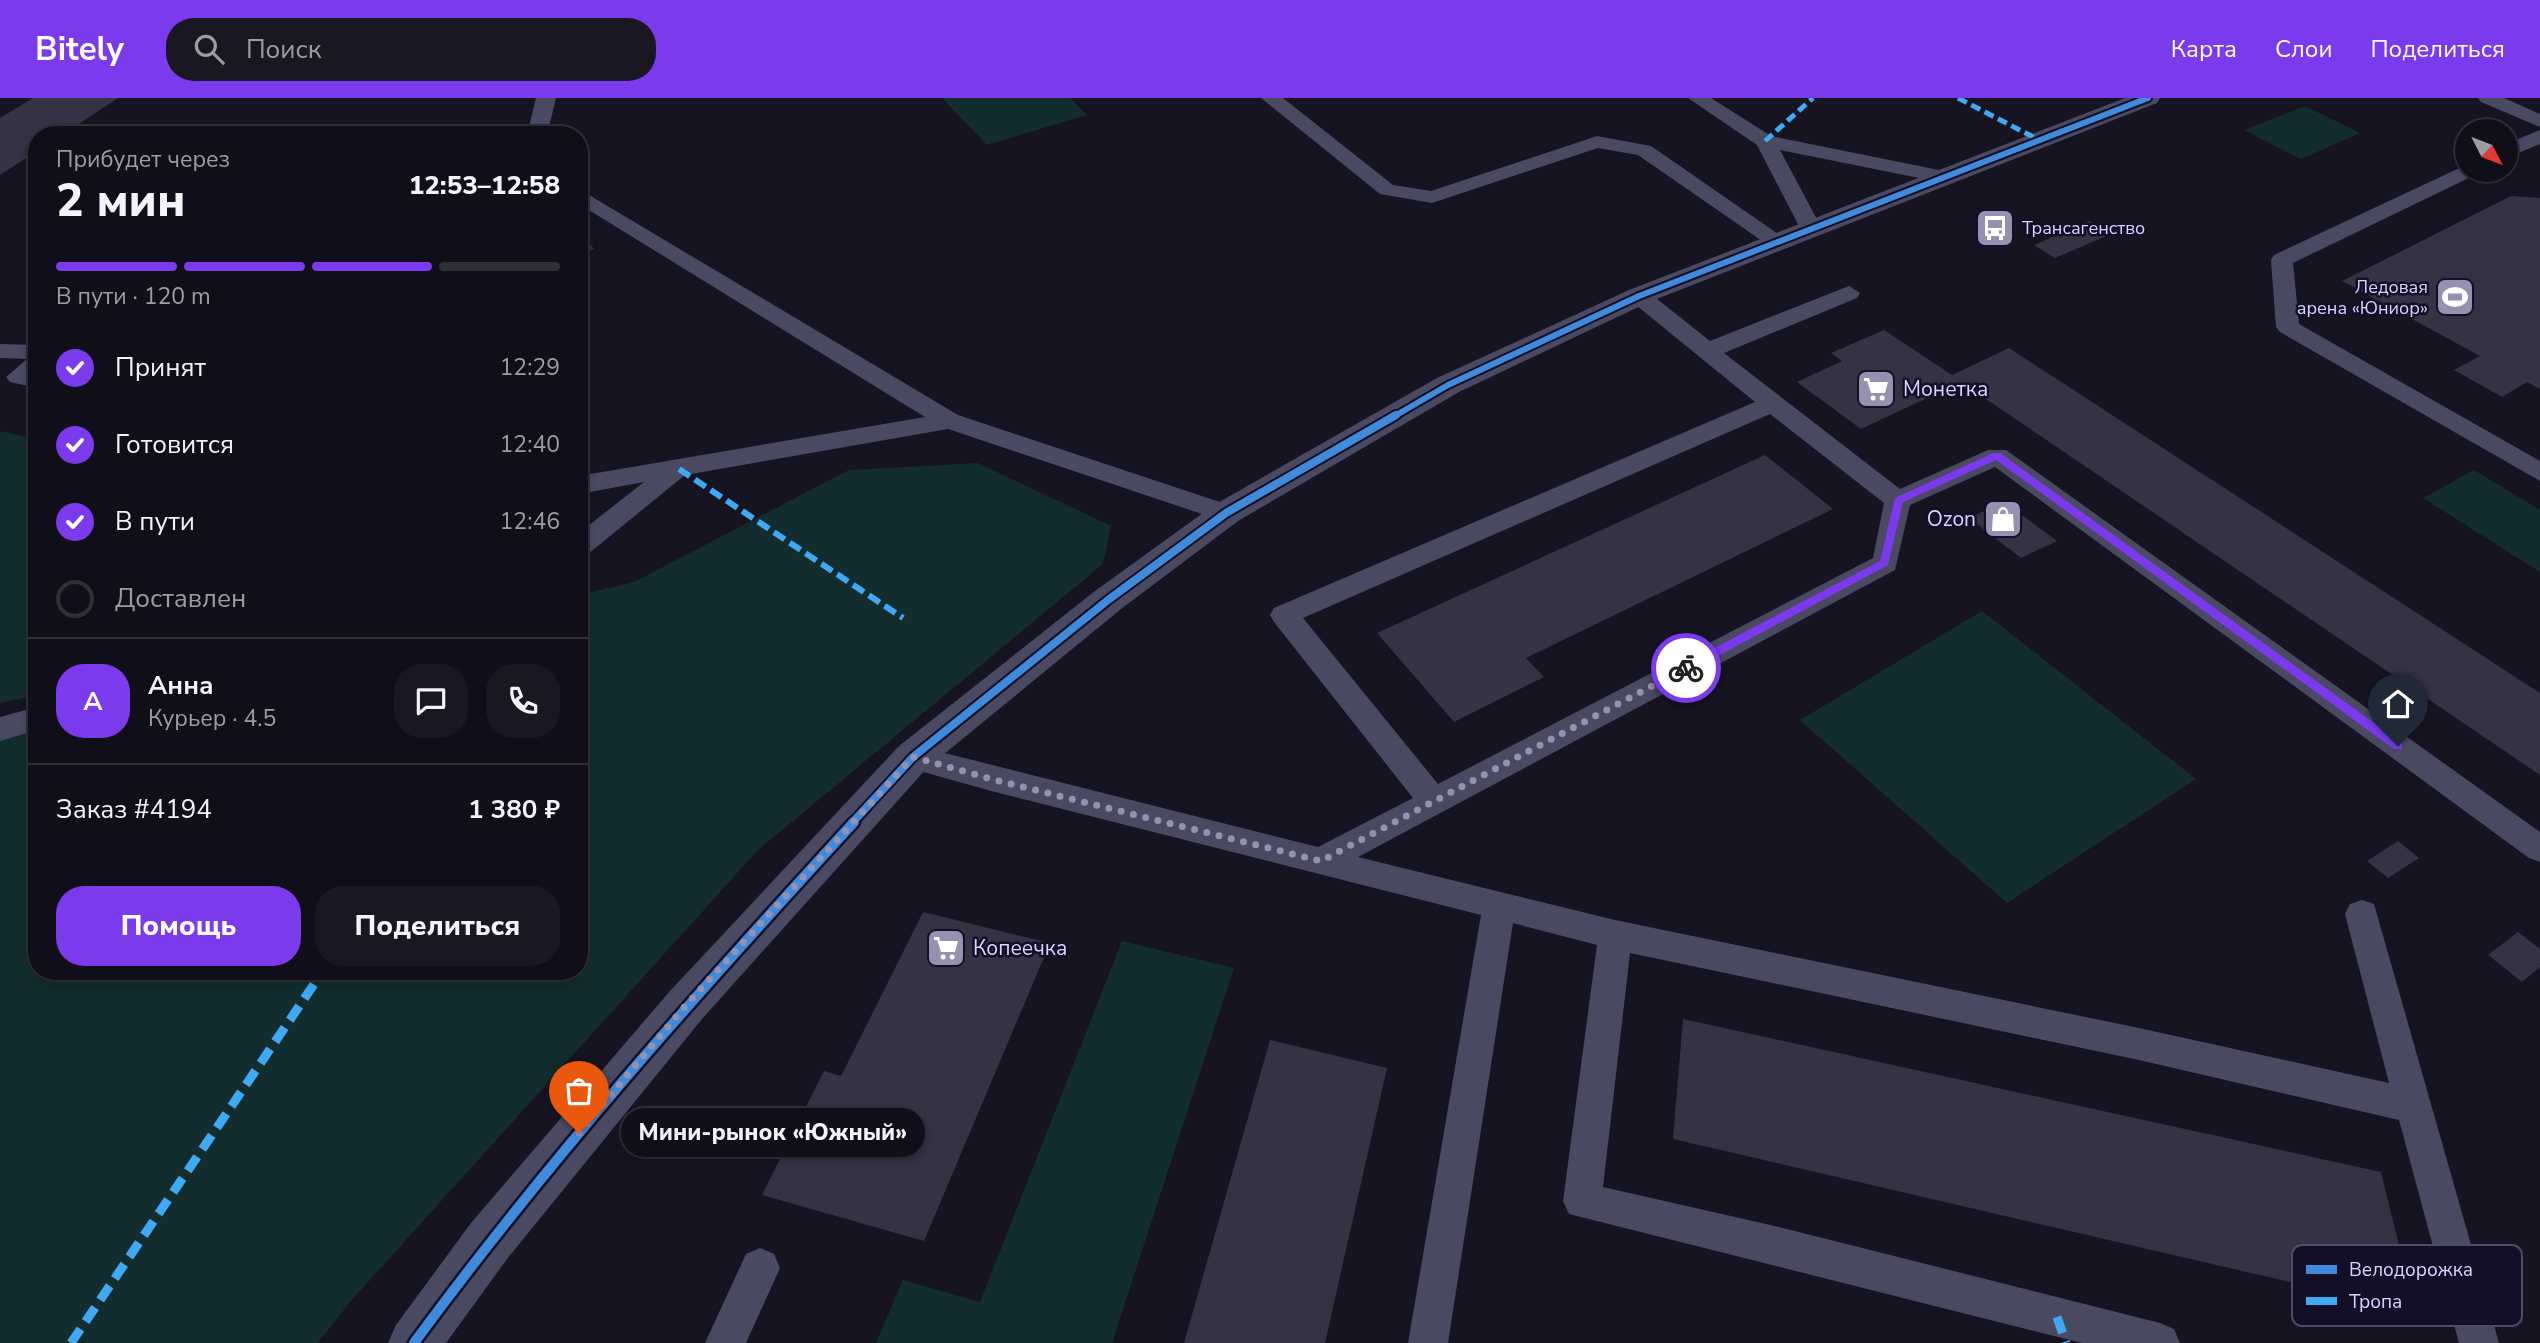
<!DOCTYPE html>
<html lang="ru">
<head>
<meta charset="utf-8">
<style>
	:root { --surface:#100f19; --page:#191822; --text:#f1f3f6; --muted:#9c9ca2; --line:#302f38; --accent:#7c3aed }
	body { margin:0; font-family:"Nunito Sans",sans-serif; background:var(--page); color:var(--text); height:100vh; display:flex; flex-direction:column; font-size:26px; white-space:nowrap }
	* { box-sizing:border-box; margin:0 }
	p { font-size:23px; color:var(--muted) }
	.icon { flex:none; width:38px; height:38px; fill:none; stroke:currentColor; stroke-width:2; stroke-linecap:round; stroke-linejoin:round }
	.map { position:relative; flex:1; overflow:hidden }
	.panel { position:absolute; left:28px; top:28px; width:560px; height:854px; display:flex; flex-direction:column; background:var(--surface); border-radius:28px; box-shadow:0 4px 10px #0003,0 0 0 2px var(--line) }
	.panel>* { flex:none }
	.needle { width:46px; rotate:132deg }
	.fabs { position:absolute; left:2455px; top:21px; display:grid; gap:14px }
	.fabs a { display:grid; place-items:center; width:63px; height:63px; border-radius:50%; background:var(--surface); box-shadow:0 4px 10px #0003,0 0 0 2px var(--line); font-size:35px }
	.pin { position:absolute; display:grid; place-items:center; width:60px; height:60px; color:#fff; margin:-72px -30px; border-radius:50% 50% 50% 0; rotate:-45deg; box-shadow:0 0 7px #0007 }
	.pin .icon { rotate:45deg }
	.courier { position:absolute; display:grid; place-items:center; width:70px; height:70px; margin:-35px; border:5px solid #7c3aed; border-radius:50%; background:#fff; color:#222; box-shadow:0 2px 9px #0007 }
	.bubble { position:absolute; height:49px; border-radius:24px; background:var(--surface); box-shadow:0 4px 10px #0003,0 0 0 2px var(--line); font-size:23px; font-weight:800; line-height:49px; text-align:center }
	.headline em { font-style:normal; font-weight:800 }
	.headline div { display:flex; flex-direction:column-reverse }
	.headline { display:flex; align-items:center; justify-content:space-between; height:119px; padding:0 28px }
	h1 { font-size:46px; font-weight:800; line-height:52px }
	.bar { display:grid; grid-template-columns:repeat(4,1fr); gap:10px 7px; align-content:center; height:84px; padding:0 28px }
	.bar i { height:9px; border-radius:5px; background:var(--line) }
	.bar .on { background:var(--accent) }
	.bar p { grid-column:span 4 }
	.line { display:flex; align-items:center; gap:18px; padding:0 28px; border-top:2px solid var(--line) }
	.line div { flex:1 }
	.round { display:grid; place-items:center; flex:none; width:74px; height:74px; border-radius:28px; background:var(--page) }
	ol { padding:0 28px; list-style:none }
	li { display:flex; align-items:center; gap:21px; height:77px }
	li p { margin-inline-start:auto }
	li .icon { padding:7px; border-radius:50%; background:var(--accent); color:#fff; stroke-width:4 }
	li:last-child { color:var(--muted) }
	li i { width:38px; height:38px; border:4px solid var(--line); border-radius:50% }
	.cta { display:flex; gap:14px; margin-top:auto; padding:14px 28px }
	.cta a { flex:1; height:80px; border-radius:28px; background:var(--accent); color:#fff; font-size:28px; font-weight:800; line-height:80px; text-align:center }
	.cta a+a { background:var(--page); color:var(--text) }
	header { display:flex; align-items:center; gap:42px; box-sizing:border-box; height:98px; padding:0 35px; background:var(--accent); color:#fff }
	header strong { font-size:33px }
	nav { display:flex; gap:38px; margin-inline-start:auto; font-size:24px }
	.search { width:490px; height:63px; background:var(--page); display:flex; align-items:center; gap:18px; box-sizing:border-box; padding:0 24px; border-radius:28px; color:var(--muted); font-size:26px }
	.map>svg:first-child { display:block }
	.green { fill:#132c2d }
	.building { fill:#343243 }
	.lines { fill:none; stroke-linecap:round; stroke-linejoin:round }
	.service { fill:#4a4962; fill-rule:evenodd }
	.minor { fill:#4a4962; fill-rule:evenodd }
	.quiet-far2 { stroke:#3fa9f5; stroke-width:5; stroke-dasharray:10 5; stroke-linecap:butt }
	.quiet-far1 { stroke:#3fa9f5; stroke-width:6; stroke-dasharray:13 6; stroke-linecap:butt }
	.quiet { stroke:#3fa9f5; stroke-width:9; stroke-dasharray:17 9; stroke-linecap:butt }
	.cycleway-far2-casing { stroke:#130f26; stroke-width:10 }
	.cycleway-far1-casing { stroke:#130f26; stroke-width:12 }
	.cycleway-casing { stroke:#130f26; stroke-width:15 }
	.cycleway-far2 { stroke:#408adc; stroke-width:6 }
	.cycleway-far1 { stroke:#408adc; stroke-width:8 }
	.cycleway { stroke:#408adc; stroke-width:10 }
	.route { fill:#7c3aed }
	.done { stroke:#9591b1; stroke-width:7; stroke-dasharray:0 12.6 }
	.labels { text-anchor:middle; stroke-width:5; stroke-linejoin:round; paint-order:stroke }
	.far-poi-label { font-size:18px; fill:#d9d4ff; stroke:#130f26; text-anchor:start }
	.poi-label { font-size:21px; fill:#d9d4ff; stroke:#130f26; text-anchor:start }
	.key { fill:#130f26; stroke:#4e4a67; stroke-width:2 }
	.key-label { font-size:19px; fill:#d9d4ff }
</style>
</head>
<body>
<header>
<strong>Bitely</strong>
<div class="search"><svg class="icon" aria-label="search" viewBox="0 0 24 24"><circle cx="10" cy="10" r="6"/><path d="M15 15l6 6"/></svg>Поиск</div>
<nav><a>Карта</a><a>Слои</a><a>Поделиться</a></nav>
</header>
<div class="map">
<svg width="2540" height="1245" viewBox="0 0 2540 1245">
	<rect width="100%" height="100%" fill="#161421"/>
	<g class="green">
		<path d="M942,0H1070L1087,17L987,47Z"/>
		<path d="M2305,8L2360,35L2301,61L2244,32Z"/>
		<path d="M0,333L37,341V597L0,605Z"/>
		<path d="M978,365L1111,428L1103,466L758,752L350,1204L318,1245H0V640L37,631V873H579V497L634,484L849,372Z"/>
		<path d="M2474,372L2540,412V474L2423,400Z"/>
		<path d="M1982,513L2196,681L2007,805L1800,622Z"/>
		<path d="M1122,843L1234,870L1112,1245H876L903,1182L980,1204Z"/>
	</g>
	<g class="building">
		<path d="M33,0H118L62,37H37V53L0,77V20Z"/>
		<path d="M2511,98L2540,100V291L2527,284L2502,299L2454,272L2480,258L2342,183Z"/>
		<path d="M2089,123L2111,136L2055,160L2034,147Z"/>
		<path d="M585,140L594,151L579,156V142Z"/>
		<path d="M1884,232L1952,277L2009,250L2540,595V677L1961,284L1861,331L1797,284L1842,263L1831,255Z"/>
		<path d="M1765,357L1833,411L1526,560L1544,579L1454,624L1377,535Z"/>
		<path d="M2004,404L2057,443L2021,460L1969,420Z"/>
		<path d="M2398,743L2419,760L2388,780L2367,763Z"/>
		<path d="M923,814L1050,845L924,1143L762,1097L824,973L841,978Z"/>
		<path d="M2518,834L2540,851V869L2522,884L2488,857Z"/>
		<path d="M1683,921L2381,1074L2415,1213L1673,1041Z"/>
		<path d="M1270,942L1387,970L1325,1245H1184Z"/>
	</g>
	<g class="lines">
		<g class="service">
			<path d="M536,0H556L547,37H527Z"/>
			<path d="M1261,0H1283L1393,87L1431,93L1597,38L1651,48L1787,142L1776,148L1768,147L1638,57L1598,50L1432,105L1380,96Z"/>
			<path d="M1688,0H1711L1771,38L1944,73L1954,79L1944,85L1780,52L1821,129L1818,134H1802L1757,47Z"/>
			<path d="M2478,0H2504L2540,16V29L2481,4Z"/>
			<path d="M2540,32V46L2506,60V46Z"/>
			<path d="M2468,66V72H2480L2477,76L2293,165L2299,226L2540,363V383L2280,234L2276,229L2271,162L2274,157Z"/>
			<path d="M579,91L958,317L1235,409L1239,415L1235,421L1226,424L1217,421L948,331L685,377L588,456L579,458V435L644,384L579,396V378L925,319L579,106Z"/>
			<path d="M1849,188L1860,195L1857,200L1724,255L1900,391L1988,352H2006L2540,734V764L2529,760L1995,369L1910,407L1895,472L1358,759L1615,822L2139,930L2389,985L2345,816L2350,806L2362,802L2374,806L2499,1245H2459L2399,1022L2139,962L1630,855L1603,1089L1779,1129L2160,1225L2174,1231L2180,1245H2082L1569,1116L1563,1103L1597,847L1513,825L1448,1245H1408L1481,817L995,694L902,668L898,659L902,650L913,647L1318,749L1413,700L1274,524L1270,517L1274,510L1755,304L1631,203L1628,198L1631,193H1647L1710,243ZM1770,316L1884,405L1873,460L1438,686L1303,520Z"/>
			<path d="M0,246L37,247V290L10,284L6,279L27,261L0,260Z"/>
			<path d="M37,609V632L0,643V619Z"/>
			<path d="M760,1150L774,1156L780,1170L746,1245H705L746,1156Z"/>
		</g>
		<path class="minor" d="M2125,0H2160L2157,5L1649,204L1459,294L1238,423L1121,511L927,670L702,921L507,1161L446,1245H388L396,1227L471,1125L670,893L899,648L1095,493L1214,407L1437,280L1629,192Z"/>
		<g class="quiet-far2">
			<path d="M1958,0L2039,42"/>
			<path d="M1765,43L1813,0"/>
		</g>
		<path class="quiet-far1" d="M679,371L903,520"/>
		<g class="quiet">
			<path d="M2057,1219L2066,1245"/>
			<path d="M71,1245L323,873"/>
		</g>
		<defs>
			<path id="cycleway-far2" d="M1393,319L1448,287L1639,198L2148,0"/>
			<path id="cycleway-far1" d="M852,725L913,659L1108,502L1226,415L1396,317"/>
			<path id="cycleway" d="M414,1245C549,1061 700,892 854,724"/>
		</defs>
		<use href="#cycleway-far2" class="cycleway-far2-casing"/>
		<use href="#cycleway-far1" class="cycleway-far1-casing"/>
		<use href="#cycleway" class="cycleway-casing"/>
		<use href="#cycleway-far2" class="cycleway-far2"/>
		<use href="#cycleway-far1" class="cycleway-far1"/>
		<use href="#cycleway" class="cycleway"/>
	</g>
	<path class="route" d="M1993,355H2000L2402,645V651H2394L1996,362L1903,404L1888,467L1690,573H1682V567L1880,463L1895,400Z"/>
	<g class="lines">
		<path class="done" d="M579,1035L686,907L913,659L995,682L1321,763L1686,570"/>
	</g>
	<defs>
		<symbol id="bus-square" viewBox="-11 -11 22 22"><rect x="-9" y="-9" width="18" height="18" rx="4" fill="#9591b1" stroke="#130f26"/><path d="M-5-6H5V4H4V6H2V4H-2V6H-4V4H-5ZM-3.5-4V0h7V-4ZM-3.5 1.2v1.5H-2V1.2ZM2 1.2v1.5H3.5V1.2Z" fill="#fff"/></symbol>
		<symbol id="stadium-square" viewBox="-11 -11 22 22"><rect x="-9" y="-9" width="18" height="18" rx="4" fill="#9591b1" stroke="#130f26"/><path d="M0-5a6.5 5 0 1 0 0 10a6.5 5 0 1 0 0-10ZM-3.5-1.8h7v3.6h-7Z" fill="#fff"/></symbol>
		<symbol id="supermarket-square" viewBox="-11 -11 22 22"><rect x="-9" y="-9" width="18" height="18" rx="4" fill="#9591b1" stroke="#130f26"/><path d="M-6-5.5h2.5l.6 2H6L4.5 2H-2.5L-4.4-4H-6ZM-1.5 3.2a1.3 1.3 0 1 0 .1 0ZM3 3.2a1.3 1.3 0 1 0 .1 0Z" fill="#fff"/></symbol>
		<symbol id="shop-square" viewBox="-11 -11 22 22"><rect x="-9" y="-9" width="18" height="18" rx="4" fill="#9591b1" stroke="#130f26"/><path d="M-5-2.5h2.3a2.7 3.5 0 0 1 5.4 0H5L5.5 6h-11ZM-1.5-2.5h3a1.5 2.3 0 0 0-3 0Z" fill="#fff"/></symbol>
	</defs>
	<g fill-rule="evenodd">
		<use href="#bus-square" x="1973" y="108" width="44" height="44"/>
		<use href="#stadium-square" x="2433" y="177" width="44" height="44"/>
		<use href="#supermarket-square" x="1854" y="269" width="44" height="44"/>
		<use href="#shop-square" x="1981" y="399" width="44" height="44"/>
		<use href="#supermarket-square" x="924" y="828" width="44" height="44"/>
	</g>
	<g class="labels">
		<g class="far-poi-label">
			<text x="2022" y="136">Трансагенство</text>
			<text x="2428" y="195" text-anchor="end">Ледовая<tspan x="2428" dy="21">арена «Юниор»</tspan></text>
		</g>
		<g class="poi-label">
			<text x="1903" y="298">Монетка</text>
			<text x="1976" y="428" text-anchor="end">Ozon</text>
			<text x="973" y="857">Копеечка</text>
		</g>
	</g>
	<rect x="2292" y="1147" width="230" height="81" rx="10" class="key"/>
	<rect x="2306" y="1167" width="31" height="9" fill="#408adc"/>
	<rect x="2306" y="1199" width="31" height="8" fill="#3fa9f5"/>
	<g class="key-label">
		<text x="2349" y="1178">Велодорожка</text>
		<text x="2349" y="1210">Тропа</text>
	</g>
</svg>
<div class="fabs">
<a><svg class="needle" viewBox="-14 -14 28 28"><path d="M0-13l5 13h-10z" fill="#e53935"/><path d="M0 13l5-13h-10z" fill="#9c9ca2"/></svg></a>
</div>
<div class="pin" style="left:579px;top:1035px;background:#ea580c"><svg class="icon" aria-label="bag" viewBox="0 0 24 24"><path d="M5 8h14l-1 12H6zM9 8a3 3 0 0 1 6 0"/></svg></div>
<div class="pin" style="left:2398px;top:648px;background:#1f2937"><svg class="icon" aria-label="home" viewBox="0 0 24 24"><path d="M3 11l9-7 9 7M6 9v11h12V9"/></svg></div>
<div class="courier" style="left:1686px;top:570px"><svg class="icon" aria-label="bike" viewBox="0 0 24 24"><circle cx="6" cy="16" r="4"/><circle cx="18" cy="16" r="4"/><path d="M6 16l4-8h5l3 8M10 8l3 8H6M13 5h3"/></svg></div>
<div class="bubble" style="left:621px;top:1010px;width:304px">Мини-рынок «Южный»</div>
<section class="panel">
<div class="headline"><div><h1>2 мин</h1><p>Прибудет через</p></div><em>12:53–12:58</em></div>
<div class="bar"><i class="on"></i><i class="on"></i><i class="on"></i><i></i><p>В пути · 120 m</p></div>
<ol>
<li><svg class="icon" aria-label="check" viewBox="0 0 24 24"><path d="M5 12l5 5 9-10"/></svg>Принят<p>12:29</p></li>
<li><svg class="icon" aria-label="check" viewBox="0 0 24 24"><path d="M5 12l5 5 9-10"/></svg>Готовится<p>12:40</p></li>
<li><svg class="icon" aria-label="check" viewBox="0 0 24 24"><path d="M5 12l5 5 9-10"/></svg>В пути<p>12:46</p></li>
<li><i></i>Доставлен</li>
</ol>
<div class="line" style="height:126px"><b class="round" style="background:var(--accent);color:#fff">А</b><div><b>Анна</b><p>Курьер · 4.5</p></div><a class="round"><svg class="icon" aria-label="chat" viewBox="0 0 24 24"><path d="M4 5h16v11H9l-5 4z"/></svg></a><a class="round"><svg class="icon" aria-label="phone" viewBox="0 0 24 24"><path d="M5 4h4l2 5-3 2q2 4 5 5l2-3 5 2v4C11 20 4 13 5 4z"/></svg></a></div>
<div class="line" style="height:91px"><div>Заказ #4194</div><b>1 380 ₽</b></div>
<div class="cta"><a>Помощь</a><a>Поделиться</a></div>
</section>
</div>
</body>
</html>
